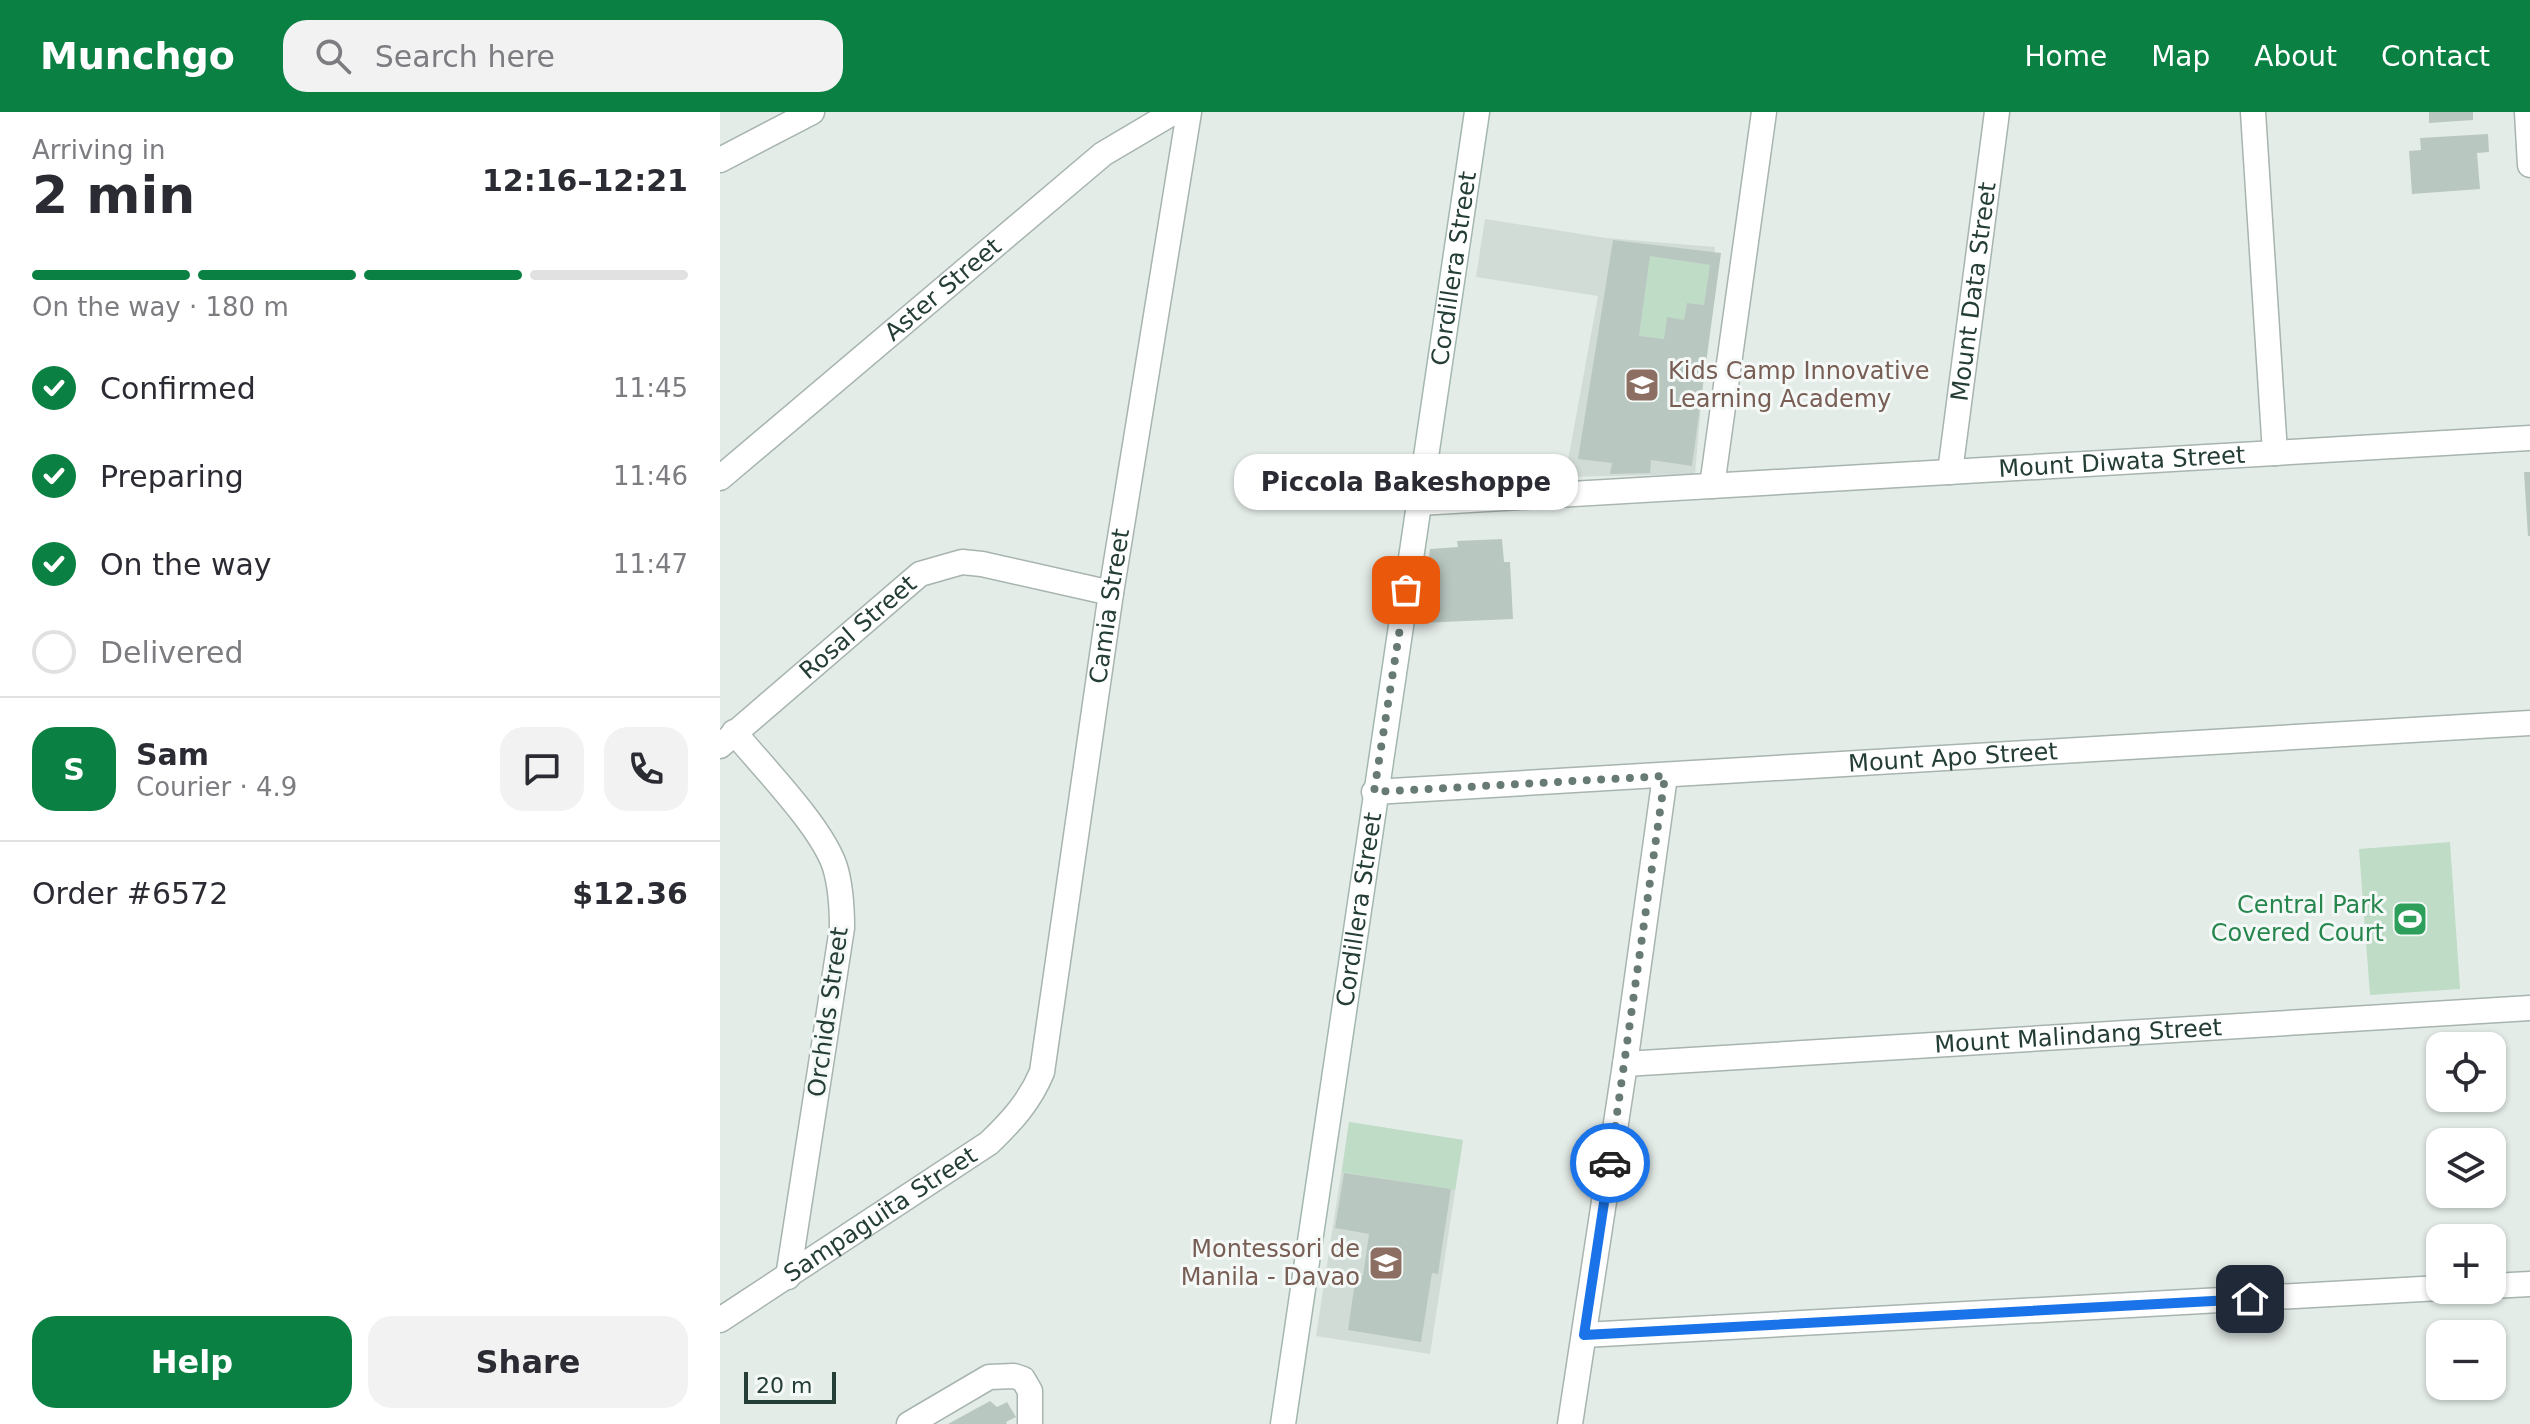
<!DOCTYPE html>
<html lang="en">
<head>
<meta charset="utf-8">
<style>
	:root { --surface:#fff; --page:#f2f2f3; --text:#2b2b33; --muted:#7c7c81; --line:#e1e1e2; --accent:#0b8043 }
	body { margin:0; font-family:"DejaVu Sans",sans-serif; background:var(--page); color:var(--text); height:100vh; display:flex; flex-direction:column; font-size:30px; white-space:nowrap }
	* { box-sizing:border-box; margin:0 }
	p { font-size:26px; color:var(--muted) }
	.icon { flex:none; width:44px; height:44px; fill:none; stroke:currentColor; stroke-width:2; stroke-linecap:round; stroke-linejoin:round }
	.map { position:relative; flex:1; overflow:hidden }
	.sheet { display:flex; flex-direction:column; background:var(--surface); width:720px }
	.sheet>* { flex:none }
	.controls { position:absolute; left:1706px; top:920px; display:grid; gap:16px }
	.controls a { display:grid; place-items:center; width:80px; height:80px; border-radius:16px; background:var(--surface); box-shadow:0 2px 6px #0004; font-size:40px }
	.scale { position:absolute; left:24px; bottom:20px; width:92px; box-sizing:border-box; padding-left:8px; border:4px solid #243d36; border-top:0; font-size:22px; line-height:28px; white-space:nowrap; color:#243d36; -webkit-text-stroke:6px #f4f9f7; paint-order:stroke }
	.pin { position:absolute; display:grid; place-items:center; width:68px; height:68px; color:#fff; margin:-34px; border-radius:16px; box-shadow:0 4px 12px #0006 }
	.courier { position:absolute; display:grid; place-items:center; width:80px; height:80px; margin:-40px; border:6px solid #1a73e8; border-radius:50%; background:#fff; color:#222; box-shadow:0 2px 10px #0007 }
	.bubble { position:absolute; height:56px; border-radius:24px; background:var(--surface); box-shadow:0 2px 6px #0004; font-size:26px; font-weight:800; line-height:56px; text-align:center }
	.head em { font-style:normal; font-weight:800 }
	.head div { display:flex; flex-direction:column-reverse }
	.head { display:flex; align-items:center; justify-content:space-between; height:136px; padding:0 32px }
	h1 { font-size:52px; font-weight:800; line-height:60px }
	.bar { display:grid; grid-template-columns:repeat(4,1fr); gap:12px 8px; align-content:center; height:96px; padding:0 32px }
	.bar i { height:10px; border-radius:6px; background:var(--line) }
	.bar .active { background:var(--accent) }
	.bar p { grid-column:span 4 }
	.line { display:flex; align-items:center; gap:20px; padding:0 32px; border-top:2px solid var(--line) }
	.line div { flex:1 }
	.round { display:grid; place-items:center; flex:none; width:84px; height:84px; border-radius:24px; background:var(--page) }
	ol { padding:0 32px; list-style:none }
	li { display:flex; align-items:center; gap:24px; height:88px }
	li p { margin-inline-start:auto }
	li .icon { padding:8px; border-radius:50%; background:var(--accent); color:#fff; stroke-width:4 }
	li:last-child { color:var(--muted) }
	li i { width:44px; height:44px; border:4px solid var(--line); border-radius:50% }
	.action { display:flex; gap:16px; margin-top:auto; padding:16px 32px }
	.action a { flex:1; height:92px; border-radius:24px; background:var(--accent); color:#fff; font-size:32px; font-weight:800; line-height:92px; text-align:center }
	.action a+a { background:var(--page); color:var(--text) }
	header { display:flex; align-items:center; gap:48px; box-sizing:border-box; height:112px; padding:0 40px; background:var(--accent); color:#fff }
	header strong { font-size:38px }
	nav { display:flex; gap:44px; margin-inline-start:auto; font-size:28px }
	.search { width:560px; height:72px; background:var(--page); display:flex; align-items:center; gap:20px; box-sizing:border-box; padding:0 28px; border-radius:24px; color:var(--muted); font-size:30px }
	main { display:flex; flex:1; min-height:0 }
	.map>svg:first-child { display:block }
	.built { fill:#d2dcd7 }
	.green { fill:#bedcc6 }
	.building { fill:#b9c7c1; fill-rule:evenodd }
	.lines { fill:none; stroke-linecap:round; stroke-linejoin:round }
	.street-casing { stroke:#a7b4af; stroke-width:27 }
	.secondary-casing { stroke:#a3b7b0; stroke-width:27 }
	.street { stroke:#fff; stroke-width:24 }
	.secondary { stroke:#fff; stroke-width:24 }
	.done { stroke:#677a74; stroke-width:8; stroke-dasharray:0 14.4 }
	.route { stroke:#1a73e8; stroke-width:10 }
	.labels { text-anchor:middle; stroke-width:6; stroke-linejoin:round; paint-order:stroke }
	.street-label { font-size:24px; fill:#243d36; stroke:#f4f9f7 }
	.education-label { font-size:24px; fill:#785e54; stroke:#f4f9f7; text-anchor:start }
	.leisure-label { font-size:24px; fill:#27864d; stroke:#f4f9f7; text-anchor:end }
</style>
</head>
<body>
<header>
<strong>Munchgo</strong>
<div class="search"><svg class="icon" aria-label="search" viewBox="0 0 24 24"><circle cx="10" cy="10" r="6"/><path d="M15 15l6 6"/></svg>Search here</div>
<nav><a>Home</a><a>Map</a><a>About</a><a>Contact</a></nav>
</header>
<main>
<section class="sheet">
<div class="head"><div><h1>2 min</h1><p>Arriving in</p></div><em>12:16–12:21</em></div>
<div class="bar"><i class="active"></i><i class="active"></i><i class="active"></i><i></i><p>On the way · 180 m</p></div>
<ol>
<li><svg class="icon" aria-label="check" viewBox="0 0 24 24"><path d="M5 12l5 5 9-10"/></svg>Confirmed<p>11:45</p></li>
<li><svg class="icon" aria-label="check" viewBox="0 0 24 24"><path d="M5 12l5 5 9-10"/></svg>Preparing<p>11:46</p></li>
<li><svg class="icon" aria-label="check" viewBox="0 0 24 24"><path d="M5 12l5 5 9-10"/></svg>On the way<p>11:47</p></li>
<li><i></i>Delivered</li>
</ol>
<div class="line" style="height:144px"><b class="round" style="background:var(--accent);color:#fff">S</b><div><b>Sam</b><p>Courier · 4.9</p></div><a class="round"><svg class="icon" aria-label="chat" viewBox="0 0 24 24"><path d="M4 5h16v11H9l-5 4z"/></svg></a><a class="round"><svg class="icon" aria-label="phone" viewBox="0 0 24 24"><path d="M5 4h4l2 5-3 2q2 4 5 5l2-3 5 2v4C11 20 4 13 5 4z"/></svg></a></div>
<div class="line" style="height:104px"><div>Order #6572</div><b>$12.36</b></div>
<div class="action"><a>Help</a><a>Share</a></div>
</section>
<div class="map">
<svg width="1810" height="1312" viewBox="0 0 1810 1312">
	<rect width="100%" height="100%" fill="#e4ece8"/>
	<g class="built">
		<path d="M765,107L886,126L995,135L975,362L845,365L878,184L756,165Z"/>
		<path d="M629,1010L743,1028L710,1242L596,1224Z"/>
	</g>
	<g class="green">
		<path d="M930,144L990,153L984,193L967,191L964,208L947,206L944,227L919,224Z"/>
		<path d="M1730,730L1740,877L1650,883L1639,737Z"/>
		<path d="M629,1010L743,1028L735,1078L622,1060Z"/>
	</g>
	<g class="building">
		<path d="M1709,0H1753V8L1709,11Z"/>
		<path d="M1768,22L1769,40L1757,41L1760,77L1692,82L1689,39L1701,38L1700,26Z"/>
		<path d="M893,128L1001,141L972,354L931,348L930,361L890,362L892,351L858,347ZM930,144L990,153L984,193L967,191L964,208L947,205L944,227L919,224Z"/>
		<path d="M1804,360H1810V424H1808Z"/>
		<path d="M782,427L784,450H790L793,507L699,511L710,437L738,435L737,429Z"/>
		<path d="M624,1061L731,1077L718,1162L712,1161L701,1230L628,1218L636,1163L643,1164L649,1122L615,1116Z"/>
		<path d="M270,1289L277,1295L287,1290L296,1305L286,1310L287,1312H228Z"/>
	</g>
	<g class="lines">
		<defs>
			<g id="street">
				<path d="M1533,0L1555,341"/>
				<path d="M1807,0L1810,53"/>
				<path d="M0,48L92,0"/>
				<path id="s1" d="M1230,360L1277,0"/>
				<path id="s2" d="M0,366L383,42L454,0"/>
				<path d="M992,374L1044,0"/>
				<path id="s3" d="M699,391L1810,326"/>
				<path d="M14,620C42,654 102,715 115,755C121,775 122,795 122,816L68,1165"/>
				<path id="s4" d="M0,634L200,462L242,450L262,452L391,481"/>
				<path id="s5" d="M654,680L1810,611"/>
				<path id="s6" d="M905,952L1810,896"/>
				<path d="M1772,1174L1810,1172"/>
				<path id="s7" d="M0,1208L269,1031C292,1009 310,989 322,960L391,481L469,0"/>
				<path d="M864,1223L1720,1176"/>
				<path d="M189,1312L269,1265L294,1264L303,1267L310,1279V1312"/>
				<path d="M850,1312L905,952L945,664"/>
			</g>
			<g id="secondary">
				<path id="s8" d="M563,1312L757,0"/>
			</g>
		</defs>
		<use href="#street" class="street-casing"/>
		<use href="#secondary" class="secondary-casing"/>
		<use href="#street" class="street"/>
		<use href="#secondary" class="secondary"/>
	</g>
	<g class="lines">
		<path class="done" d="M686,478L654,680L945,664L890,1051"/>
		<path class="route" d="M890,1051L864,1223L1530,1187"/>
	</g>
	<defs>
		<symbol id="school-square" viewBox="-11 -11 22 22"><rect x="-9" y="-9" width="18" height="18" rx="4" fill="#8d6e63" stroke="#f4f9f7"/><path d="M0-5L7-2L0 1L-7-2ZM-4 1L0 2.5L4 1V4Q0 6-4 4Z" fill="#fff"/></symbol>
		<symbol id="stadium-square" viewBox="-11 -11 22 22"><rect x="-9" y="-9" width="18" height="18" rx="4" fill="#2e9e5b" stroke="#f4f9f7"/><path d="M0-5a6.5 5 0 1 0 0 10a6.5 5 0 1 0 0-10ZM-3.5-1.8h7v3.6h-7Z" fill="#fff"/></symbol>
	</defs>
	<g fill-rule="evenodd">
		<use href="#school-square" x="902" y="253" width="40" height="40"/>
		<use href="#stadium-square" x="1670" y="787" width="40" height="40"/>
		<use href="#school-square" x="646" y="1131" width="40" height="40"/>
	</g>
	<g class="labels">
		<g class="street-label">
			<text dy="8" stroke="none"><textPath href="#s8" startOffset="1168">Cordillera Street</textPath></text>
			<text dy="8" stroke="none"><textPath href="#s2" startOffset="292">Aster Street</textPath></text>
			<text dy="8" stroke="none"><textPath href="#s1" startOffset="182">Mount Data Street</textPath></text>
			<text dy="8" stroke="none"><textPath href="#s3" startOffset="704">Mount Diwata Street</textPath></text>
			<text dy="8" stroke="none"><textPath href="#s7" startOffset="882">Camia Street</textPath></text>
			<text dy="8" stroke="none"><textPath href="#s4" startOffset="182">Rosal Street</textPath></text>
			<text dy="8" stroke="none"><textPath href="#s5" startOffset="580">Mount Apo Street</textPath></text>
			<text dy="8" stroke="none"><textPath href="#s8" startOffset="520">Cordillera Street</textPath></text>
			<text transform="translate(108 900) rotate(-82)" y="8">Orchids Street</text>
			<text dy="8" stroke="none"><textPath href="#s6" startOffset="454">Mount Malindang Street</textPath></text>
			<text dy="8" stroke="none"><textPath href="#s7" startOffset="192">Sampaguita Street</textPath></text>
		</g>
		<g class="education-label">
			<text x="948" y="267">Kids Camp Innovative<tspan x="948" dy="28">Learning Academy</tspan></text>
			<text x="640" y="1145" text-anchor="end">Montessori de<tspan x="640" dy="28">Manila - Davao</tspan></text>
		</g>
		<g class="leisure-label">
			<text x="1664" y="801">Central Park<tspan x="1664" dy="28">Covered Court</tspan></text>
		</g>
	</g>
</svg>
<div class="controls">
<a><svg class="icon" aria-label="locate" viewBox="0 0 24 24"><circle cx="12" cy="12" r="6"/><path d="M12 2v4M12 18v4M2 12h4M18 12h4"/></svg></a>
<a><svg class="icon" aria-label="layers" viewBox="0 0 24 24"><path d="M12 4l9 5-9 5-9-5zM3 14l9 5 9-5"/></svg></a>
<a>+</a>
<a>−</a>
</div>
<div class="scale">20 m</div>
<div class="pin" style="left:686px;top:478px;background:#ea580c"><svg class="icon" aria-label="bag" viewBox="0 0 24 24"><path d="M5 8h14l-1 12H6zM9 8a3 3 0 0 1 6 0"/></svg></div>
<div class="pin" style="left:1530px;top:1187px;background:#1f2937"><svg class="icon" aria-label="home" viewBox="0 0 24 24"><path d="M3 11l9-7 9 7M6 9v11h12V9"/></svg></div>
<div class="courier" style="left:890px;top:1051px"><svg class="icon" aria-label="car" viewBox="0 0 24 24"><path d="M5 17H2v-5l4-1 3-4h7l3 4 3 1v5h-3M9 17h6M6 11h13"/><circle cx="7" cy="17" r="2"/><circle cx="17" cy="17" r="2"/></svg></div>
<div class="bubble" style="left:514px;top:342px;width:344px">Piccola Bakeshoppe</div>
</div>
</main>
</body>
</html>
